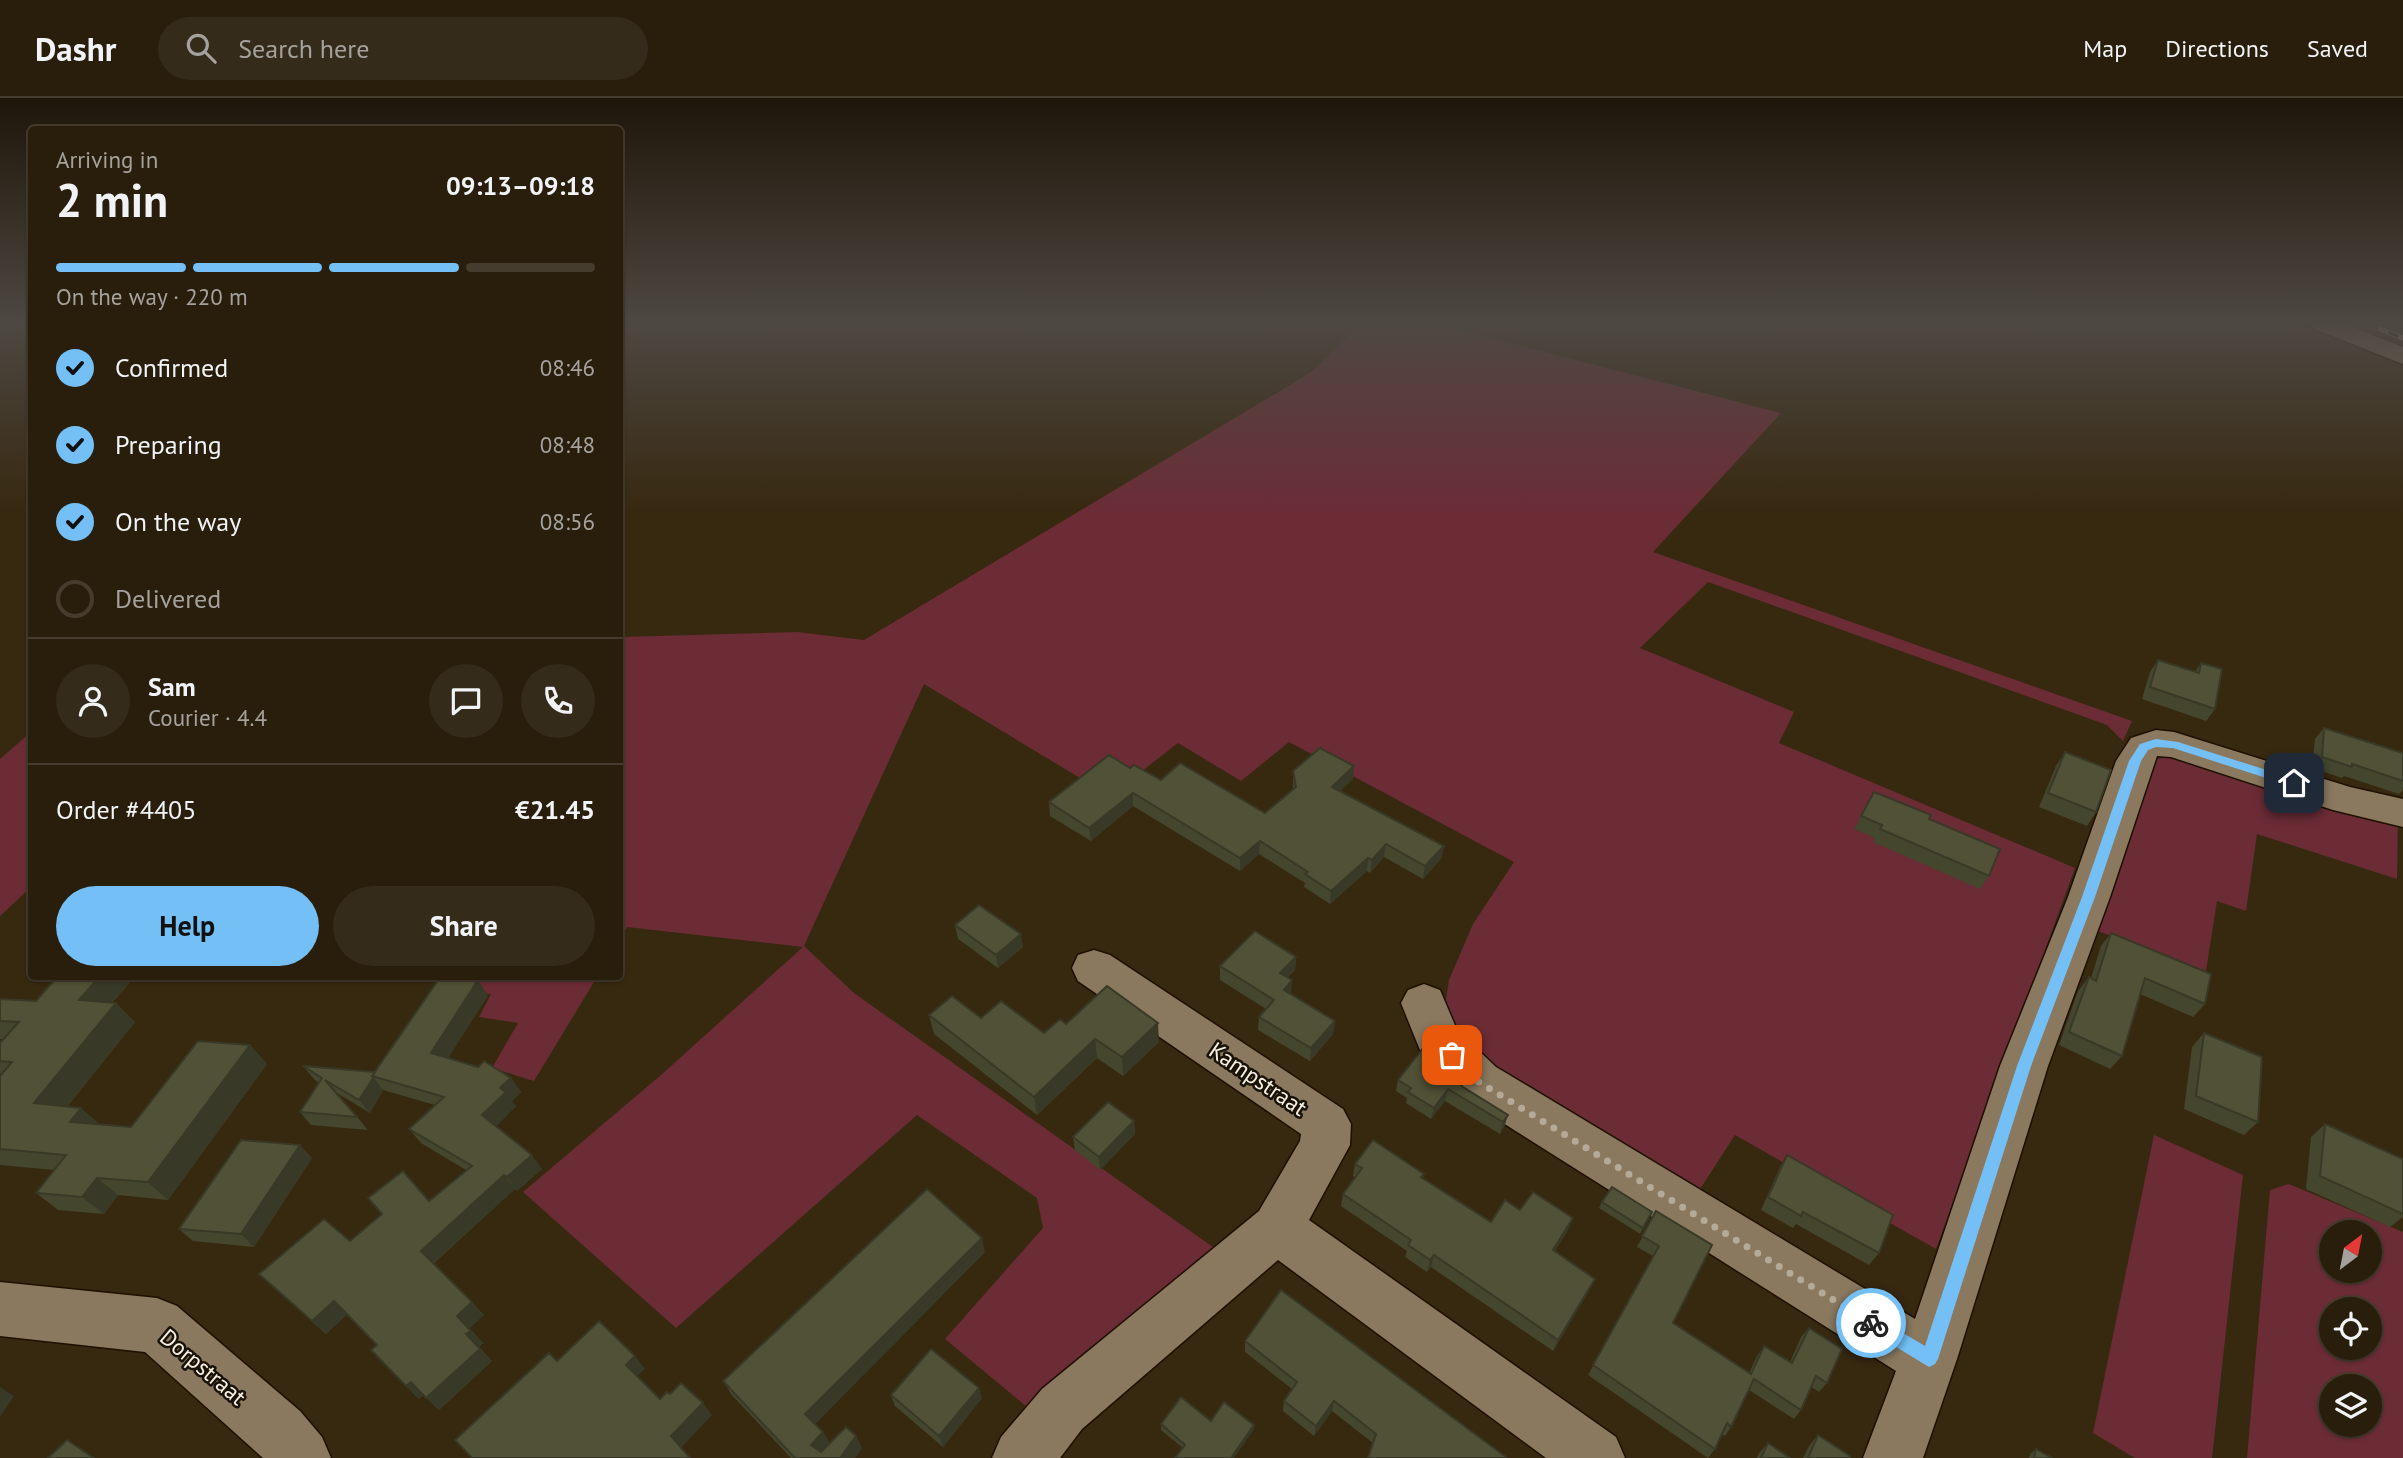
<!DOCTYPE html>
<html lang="en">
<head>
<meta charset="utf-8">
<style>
	:root { --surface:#291e0c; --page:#352b1a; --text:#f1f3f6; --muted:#a5a29d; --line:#453c2d; --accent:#74c0f6 }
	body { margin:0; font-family:"PT Sans",sans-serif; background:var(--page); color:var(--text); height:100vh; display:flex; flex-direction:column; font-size:26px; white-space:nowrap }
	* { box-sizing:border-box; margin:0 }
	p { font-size:23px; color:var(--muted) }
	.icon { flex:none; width:38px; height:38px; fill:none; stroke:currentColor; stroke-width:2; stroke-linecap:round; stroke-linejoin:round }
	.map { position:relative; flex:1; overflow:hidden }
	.drawer { position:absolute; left:28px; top:28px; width:595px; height:854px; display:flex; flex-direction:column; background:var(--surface); border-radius:7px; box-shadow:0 2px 5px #0004,0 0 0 2px var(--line) }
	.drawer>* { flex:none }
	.needle { width:46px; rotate:32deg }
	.controls { position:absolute; left:2319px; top:1122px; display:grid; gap:14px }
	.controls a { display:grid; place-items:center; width:63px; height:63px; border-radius:50%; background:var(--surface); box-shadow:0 2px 5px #0004,0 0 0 2px var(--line); font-size:35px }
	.pin { position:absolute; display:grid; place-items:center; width:60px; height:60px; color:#fff; margin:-30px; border-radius:14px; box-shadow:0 4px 10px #0006 }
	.courier { position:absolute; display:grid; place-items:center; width:70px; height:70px; margin:-35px; border:5px solid #74c0f6; border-radius:50%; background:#fff; color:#222; box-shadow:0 2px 9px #0007 }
	.headline em { font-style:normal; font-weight:700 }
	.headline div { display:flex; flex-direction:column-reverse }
	.headline { display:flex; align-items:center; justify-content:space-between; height:119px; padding:0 28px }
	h1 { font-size:46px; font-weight:700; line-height:52px }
	.bar { display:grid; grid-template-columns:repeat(4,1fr); gap:10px 7px; align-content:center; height:84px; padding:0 28px }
	.bar i { height:9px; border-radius:5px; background:var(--line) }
	.bar .on { background:var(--accent) }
	.bar p { grid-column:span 4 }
	.line { display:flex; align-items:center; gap:18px; padding:0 28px; border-top:2px solid var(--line) }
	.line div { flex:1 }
	.round { display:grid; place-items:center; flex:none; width:74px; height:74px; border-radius:37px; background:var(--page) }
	ol { padding:0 28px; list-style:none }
	li { display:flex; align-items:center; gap:21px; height:77px }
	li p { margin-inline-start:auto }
	li .icon { padding:7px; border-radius:50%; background:var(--accent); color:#111; stroke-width:4 }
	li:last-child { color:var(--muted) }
	li i { width:38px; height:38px; border:4px solid var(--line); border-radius:50% }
	.cta { display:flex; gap:14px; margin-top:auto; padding:14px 28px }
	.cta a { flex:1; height:80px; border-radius:42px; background:var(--accent); color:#111; font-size:28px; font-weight:700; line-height:80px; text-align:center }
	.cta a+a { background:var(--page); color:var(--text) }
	header { display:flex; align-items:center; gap:42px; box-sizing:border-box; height:98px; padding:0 35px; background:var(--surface); border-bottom:2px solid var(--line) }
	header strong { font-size:33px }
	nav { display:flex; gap:38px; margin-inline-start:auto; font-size:24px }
	.search { width:490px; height:63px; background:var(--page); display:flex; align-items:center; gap:18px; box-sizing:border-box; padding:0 24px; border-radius:38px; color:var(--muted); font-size:26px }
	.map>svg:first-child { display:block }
	.green { fill:#6b2c36; fill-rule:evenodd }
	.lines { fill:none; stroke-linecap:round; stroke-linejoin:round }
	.stream { stroke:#021502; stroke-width:6 }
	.minor-casing { stroke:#1e1000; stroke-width:3 }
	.minor { fill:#8a795f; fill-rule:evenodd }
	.rail-casing { stroke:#ddd3c3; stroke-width:5 }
	.rail { stroke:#191208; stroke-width:3.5; stroke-dasharray:11; stroke-linecap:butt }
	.wall { fill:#45462e }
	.shaded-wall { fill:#383926 }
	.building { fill:#505136; stroke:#383926; stroke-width:2 }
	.route { fill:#74c0f6 }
	.done { stroke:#b5a998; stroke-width:7; stroke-dasharray:0 12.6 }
	.labels { text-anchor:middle; stroke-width:5; stroke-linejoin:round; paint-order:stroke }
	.near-street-label { font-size:23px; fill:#f9efe1; stroke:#191208 }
</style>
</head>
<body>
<header>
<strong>Dashr</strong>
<div class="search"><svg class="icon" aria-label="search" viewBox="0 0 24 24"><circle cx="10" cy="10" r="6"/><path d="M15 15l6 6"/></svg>Search here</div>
<nav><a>Map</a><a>Directions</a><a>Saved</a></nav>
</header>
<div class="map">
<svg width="2403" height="1360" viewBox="0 0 2403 1360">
	<rect width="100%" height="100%" fill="#372810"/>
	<g class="green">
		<path d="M1343,226H1437L1781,315L1653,454L2132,623L2123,643L2107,627L1708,484L1640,550L1794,614L1779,645L2075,770L1936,1151L1735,1037L1691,1105L1515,988L1443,922L1449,882L1473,826L1514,764L1289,644L1241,683L1178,645L1110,698L924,586L804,848L854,895L1220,1154L1038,1318L945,1241L1043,1130L1037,1100L917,1017L676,1230L523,1094L661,977L803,849L627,829L620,842V539L797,534L864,542L1310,275L1357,230Z"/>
		<path d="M31,634V789L0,818V661Z"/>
		<path d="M2184,658L2398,720L2397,781L2257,736L2246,813L2217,803L2206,873L2090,830L2143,662Z"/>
		<path d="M452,879H597L534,983L492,970L518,925L479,919L491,896L444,892Z"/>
		<path d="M2154,1037L2243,1077L2212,1360H2135L2093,1335Z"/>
		<path d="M2289,1086L2403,1134V1360H2247L2270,1092ZM2331,1134H2370V1172H2331ZM2331,1211H2370V1250H2331ZM2331,1288H2370V1326H2331Z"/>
	</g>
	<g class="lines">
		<path class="stream" d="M2307,226L2324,233"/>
		<defs>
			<g id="minor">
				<path d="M2312,226H2345L2403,249V266L2315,231Z"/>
				<path d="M2156,632L2174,634L2350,689L2403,701V729L2333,712L2171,659L2157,658L2110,799L2048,968L1957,1261L1923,1360H1863L1896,1273L1462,999L1422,957L1401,905L1408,892L1424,886L1440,892L1457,932L1496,969L1915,1221L2000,968L2068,799L2116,663L2131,640Z"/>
				<path d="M1094,852L1110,857L1343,1011L1351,1026L1350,1047L1309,1122L1616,1339L1625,1360H1546L1278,1162L1082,1331L1060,1360H992L1001,1339L1042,1291L1259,1113L1300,1043L1301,1036L1078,883L1072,870L1078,857Z"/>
				<path d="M0,1184L157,1200L177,1208L300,1313L322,1339L331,1360H263L145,1254L0,1238Z"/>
			</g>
		</defs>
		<use href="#minor" class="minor-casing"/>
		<use href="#minor" class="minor"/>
		<defs>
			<path id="rail" d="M2368,226L2403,240"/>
		</defs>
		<use href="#rail" class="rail-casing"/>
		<use href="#rail" class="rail"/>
	</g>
	<g class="wall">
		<path d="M2158,562L2195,574L2201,565L2215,611L2206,623L2142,601L2150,574Z"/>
		<path d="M2324,630L2403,655V692L2399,696L2344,678L2342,680L2312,670L2315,641Z"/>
		<path d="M2065,654L2096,714L2087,728L2039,709L2056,668Z"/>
		<path d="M1354,668L1353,681L1340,693L1444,748L1441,761L1423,781L1384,759L1370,775L1367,773L1330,806L1304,789L1305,785L1259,756L1240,773L1133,708L1091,743L1050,718L1049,704L1130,670L1161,682L1265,715L1293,691V673Z"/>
		<path d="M1874,694L1929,721L1989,778L1980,791L1873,744L1875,740L1854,731Z"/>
		<path d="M955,827L1023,849L998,870L958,841Z"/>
		<path d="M2111,835L2205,906L2193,919L2140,896L2122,958L2110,971L2059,947L2078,893L2089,879L2091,880L2101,848Z"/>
		<path d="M1296,859L1295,872L1288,879L1291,896L1335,923L1333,936L1310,963L1258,932L1259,919L1266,911L1220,882V868Z"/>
		<path d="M58,878H135L112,905L135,924L67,1009L81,1010L99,1026L131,1029L250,947L267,966L168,1102L118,1097L104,1116L58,1112L36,1095L54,1072L0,1067V978L1,976L0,975V945L4,941H0V901L36,903Z"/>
		<path d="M488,897L448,960L511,980L521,994L512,1003L516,1008L496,1028L542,1071L517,1093L515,1091L433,1166L484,1217L469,1230L483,1245L479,1249L492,1263L439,1312L423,1297L419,1301L406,1288L377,1247L347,1216L326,1236L259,1176L350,1143L429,1103L466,1072L421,1045L409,1031L435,1007L383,992L370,1015L337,995L368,1032L311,1027L300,1014L319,985L314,981L303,968L375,974Z"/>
		<path d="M929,917L981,920L1044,935L1066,926L1159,944L1123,978L1097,960L1037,1017L934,936Z"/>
		<path d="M2204,935L2258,1024L2244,1037L2184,1011L2192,949Z"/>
		<path d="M1398,982L1463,989L1508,1017L1504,1029L1500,1036L1445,1003L1431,1021L1406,1005L1407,1000L1396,993Z"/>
		<path d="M1134,1023L1135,1036L1100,1072L1075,1052L1073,1039Z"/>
		<path d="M2325,1026L2403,1061V1119L2390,1129L2306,1091L2311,1039Z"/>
		<path d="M1787,1057L1879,1155L1869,1167L1796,1126L1793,1130L1761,1112L1780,1069Z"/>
		<path d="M312,1060L254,1149L193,1143L179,1131Z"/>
		<path d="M1355,1066L1424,1076L1423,1081L1491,1124L1520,1112L1568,1132L1555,1153L1595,1181L1589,1193L1553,1253L1431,1169L1427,1174L1405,1159L1407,1153L1341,1108L1343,1096L1355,1080L1353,1078Z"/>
		<path d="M1602,1104L1652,1114L1640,1136L1599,1110Z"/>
		<path d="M1656,1113L1673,1225L1749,1275L1757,1258L1764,1248L1790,1264L1801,1239L1809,1230L1827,1285L1819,1294L1811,1289L1801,1312L1794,1321L1749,1292L1731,1329L1725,1338L1722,1336L1715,1351L1708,1360L1588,1277L1653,1158L1637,1149Z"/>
		<path d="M985,1154L815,1326L823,1334L830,1346L856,1338L862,1350L855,1360H791L731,1296L723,1283Z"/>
		<path d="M1245,1243L1506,1359L1373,1345L1332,1313L1314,1338L1283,1313L1284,1303L1292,1291L1245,1254Z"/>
		<path d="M891,1297L982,1300L943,1349L895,1308Z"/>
		<path d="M1211,1323L1254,1327L1253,1333L1183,1350L1161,1332V1326Z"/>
		<path d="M1818,1337L1850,1360H1803L1809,1348Z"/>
		<path d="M1768,1345L1790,1360H1757L1759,1355Z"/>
		<path d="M2036,1351L2052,1360H2029L2030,1356Z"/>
	</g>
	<g class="shaded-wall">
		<path d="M1354,668L1353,681L1331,702L1332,689Z"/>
		<path d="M1133,695V708L1091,743L1089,730Z"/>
		<path d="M1260,743L1259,756L1240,773V760Z"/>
		<path d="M1386,746L1384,759L1370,775L1372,762Z"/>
		<path d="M1444,748L1441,761L1423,781L1425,768Z"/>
		<path d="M1368,760L1367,773L1330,806L1331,793Z"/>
		<path d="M1021,836L1023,849L998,870L996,857Z"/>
		<path d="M1296,859L1295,872L1280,888V875Z"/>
		<path d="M100,878H135L98,921L79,902Z"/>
		<path d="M478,882L488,897L442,970L431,955Z"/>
		<path d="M1292,882L1291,896L1284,892Z"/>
		<path d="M116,905L135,924L55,1024L34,1005Z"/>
		<path d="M1335,923L1333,936L1310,963L1311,950Z"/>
		<path d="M1158,925L1159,944L1123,978L1122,959Z"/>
		<path d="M1095,941L1097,960L1037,1017L1034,999Z"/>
		<path d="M250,947L267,966L168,1102L148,1084Z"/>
		<path d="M373,979L383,992L370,1015L359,1002Z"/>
		<path d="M511,980L521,994L512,1003L516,1008L493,1031L482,1017L500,990Z"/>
		<path d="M1448,991L1445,1003L1431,1021L1434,1010Z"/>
		<path d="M81,1010L101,1028L70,1024Z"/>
		<path d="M1508,1017L1504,1029L1500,1036L1503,1024Z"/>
		<path d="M1134,1023L1135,1036L1100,1072L1099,1059Z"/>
		<path d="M300,1047L312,1060L254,1149L241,1136Z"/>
		<path d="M532,1057L542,1071L517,1093L507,1079Z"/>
		<path d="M504,1077L515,1091L432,1166L421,1153Z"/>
		<path d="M97,1080L118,1097L104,1116L82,1099Z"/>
		<path d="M1573,1120L1568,1132L1548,1164L1553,1152Z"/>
		<path d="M982,1140L985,1154L812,1329L805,1316Z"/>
		<path d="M1434,1157L1431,1169L1427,1174L1430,1162Z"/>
		<path d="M1595,1181L1589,1193L1553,1253L1558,1242Z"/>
		<path d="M334,1203L348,1216L326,1236L312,1223Z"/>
		<path d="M472,1204L484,1217L469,1231L457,1218Z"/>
		<path d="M471,1233L483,1245L478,1249L466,1236Z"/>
		<path d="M480,1251L492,1263L439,1312L426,1300Z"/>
		<path d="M635,1258L645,1271L635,1280L626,1267Z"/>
		<path d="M411,1284L424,1296L419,1301L406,1288Z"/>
		<path d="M0,1289L14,1298L0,1319Z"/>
		<path d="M979,1290L982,1300L943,1349L939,1338Z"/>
		<path d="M1334,1303L1332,1313L1314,1338L1316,1328Z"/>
		<path d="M703,1305L712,1317L681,1350L671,1338Z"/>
		<path d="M1254,1327L1253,1333L1234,1360H1231Z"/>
		<path d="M823,1334L830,1346L818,1359L811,1347Z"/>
		<path d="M856,1338L862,1350L855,1360H840Z"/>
	</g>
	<g class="building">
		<path d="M2158,562L2199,575L2201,565L2222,571L2215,611L2150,589Z"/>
		<path d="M2324,630L2403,655V683L2352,666V669L2322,659Z"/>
		<path d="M1320,650L1354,668L1332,689L1444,748L1425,768L1386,746L1372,762L1368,760L1331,793L1305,776L1308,774L1260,743L1240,760L1133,695L1089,730L1049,704L1109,657L1130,670L1134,667L1161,682L1180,665L1265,715L1296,689L1293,673Z"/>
		<path d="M2065,654L2111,672L2096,714L2048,695Z"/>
		<path d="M1874,694L1931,717L1929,721L2000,751L1989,778L1880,731L1882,727L1861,718Z"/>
		<path d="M979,807L1021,836L996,857L955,827Z"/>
		<path d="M1255,833L1296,859L1280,875L1292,882L1284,892L1335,923L1311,950L1259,919L1274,902L1220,868Z"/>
		<path d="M2111,835L2211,876L2205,906L2145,880L2122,958L2069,934L2089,879L2096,883Z"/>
		<path d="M58,878H100L79,902L116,905L34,1005L81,1010L70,1024L131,1029L198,943L250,947L148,1084L97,1080L82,1099L36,1095L66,1057L0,1051V978L12,964L0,963V945L19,924L0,923V901L36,903Z"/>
		<path d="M441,878L478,882L431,955L478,969L484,963L511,980L500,990L506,994L482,1017L532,1057L507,1079L504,1077L421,1153L472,1204L457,1218L471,1233L466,1236L480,1251L426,1300L411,1284L406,1288L371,1252L377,1247L334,1203L312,1223L259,1176L324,1121L350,1143L382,1116L368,1100L403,1073L429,1103L472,1068L409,1031L444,999L372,978Z"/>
		<path d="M1107,888L1158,925L1122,959L1095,941L1034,999L929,917L952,898L981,920L1001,903L1044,935L1060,921L1066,926Z"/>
		<path d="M2204,935L2262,959L2258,1024L2196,998Z"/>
		<path d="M1424,949L1463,989L1508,1017L1503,1024L1448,991L1434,1010L1408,994L1411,990L1398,982Z"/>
		<path d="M303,968L375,974L372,978L374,979L359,1002L325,982L357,1019L300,1014L322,980Z"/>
		<path d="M1108,1004L1134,1023L1099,1059L1073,1039Z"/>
		<path d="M2325,1026L2403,1061V1116L2320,1078Z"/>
		<path d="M241,1042L300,1047L241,1136L179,1131Z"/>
		<path d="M1373,1042L1424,1076L1421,1079L1491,1124L1505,1102L1520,1112L1533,1094L1573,1120L1553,1152L1595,1181L1558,1242L1434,1157L1430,1162L1408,1147L1411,1142L1343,1096L1362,1070L1355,1066Z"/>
		<path d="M1787,1057L1893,1117L1879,1155L1803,1114L1801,1118L1768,1099Z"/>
		<path d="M1612,1089L1652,1114L1643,1130L1602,1104Z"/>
		<path d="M927,1091L982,1140L805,1316L823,1334L811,1347L821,1354L846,1329L856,1338L840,1360H795L723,1283Z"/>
		<path d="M1656,1113L1712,1147L1673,1225L1751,1276L1764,1248L1792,1265L1809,1230L1842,1251L1827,1285L1816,1278L1801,1312L1754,1281L1731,1329L1727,1325L1715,1351L1593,1267L1659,1148L1642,1138Z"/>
		<path d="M1281,1192L1506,1359L1505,1360H1368L1376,1336L1334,1303L1316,1328L1284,1303L1297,1284L1245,1243Z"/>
		<path d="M599,1223L635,1258L626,1267L660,1301L667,1294L670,1296L681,1285L703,1305L671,1338L690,1360H472L455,1342L549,1255L557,1263Z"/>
		<path d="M931,1251L979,1290L939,1338L891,1297Z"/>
		<path d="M1181,1299L1211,1323L1224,1304L1254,1327L1231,1360H1175L1185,1347L1161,1326Z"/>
		<path d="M1818,1337L1850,1358V1360H1808Z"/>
		<path d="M67,1342L94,1360H48Z"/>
		<path d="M1768,1345L1790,1360H1761Z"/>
		<path d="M2036,1351L2052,1360H2034Z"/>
	</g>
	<linearGradient id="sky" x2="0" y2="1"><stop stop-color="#1e1609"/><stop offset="0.54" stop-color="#4d4842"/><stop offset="1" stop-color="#4d4842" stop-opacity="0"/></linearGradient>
	<rect width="2403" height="416" fill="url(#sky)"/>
	<path class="route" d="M2156,641L2178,644L2298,682L2300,685L2294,689L2173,650L2156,649L2148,652L2141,663L2095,799L2031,968L1938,1261L1935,1266L1929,1269L1865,1230L1862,1225L1865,1219L1871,1216L1925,1248L2017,968L2082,799L2129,663L2140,646Z"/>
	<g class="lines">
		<path class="done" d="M1452,957L1479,984L1871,1225"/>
	</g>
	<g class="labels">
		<g class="near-street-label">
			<text transform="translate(1258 981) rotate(34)" y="8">Kampstraat</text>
			<text transform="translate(203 1269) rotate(40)" y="8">Dorpstraat</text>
		</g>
	</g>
</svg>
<div class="controls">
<a><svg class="needle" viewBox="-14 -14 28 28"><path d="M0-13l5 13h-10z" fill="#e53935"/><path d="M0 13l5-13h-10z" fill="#a5a29d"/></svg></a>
<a><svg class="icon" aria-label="locate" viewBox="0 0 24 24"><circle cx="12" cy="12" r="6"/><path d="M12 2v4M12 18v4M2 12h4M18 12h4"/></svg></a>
<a><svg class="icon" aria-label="layers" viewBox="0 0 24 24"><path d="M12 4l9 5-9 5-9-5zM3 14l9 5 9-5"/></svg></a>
</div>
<div class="pin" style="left:1452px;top:957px;background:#ea580c"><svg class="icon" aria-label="bag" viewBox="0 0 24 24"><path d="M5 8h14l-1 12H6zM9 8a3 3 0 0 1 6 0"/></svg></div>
<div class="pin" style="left:2294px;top:685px;background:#1f2937"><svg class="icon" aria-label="home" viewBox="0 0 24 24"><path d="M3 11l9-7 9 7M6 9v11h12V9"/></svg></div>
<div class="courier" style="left:1871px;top:1225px"><svg class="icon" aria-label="bike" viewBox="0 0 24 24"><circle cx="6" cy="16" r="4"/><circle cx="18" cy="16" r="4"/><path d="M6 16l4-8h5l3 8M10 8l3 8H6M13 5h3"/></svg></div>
<section class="drawer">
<div class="headline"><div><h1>2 min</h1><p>Arriving in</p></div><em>09:13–09:18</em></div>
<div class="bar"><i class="on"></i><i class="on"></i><i class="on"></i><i></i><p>On the way · 220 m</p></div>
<ol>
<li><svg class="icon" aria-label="check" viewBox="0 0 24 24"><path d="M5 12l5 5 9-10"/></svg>Confirmed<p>08:46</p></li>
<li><svg class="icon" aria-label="check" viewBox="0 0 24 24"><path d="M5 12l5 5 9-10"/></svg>Preparing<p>08:48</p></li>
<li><svg class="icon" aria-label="check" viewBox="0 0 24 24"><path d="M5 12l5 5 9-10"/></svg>On the way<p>08:56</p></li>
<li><i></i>Delivered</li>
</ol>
<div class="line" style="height:126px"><a class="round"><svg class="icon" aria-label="person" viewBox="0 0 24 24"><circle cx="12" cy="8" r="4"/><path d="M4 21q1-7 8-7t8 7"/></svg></a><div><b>Sam</b><p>Courier · 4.4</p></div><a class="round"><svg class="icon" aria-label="chat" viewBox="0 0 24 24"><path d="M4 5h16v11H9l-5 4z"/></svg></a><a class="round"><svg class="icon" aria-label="phone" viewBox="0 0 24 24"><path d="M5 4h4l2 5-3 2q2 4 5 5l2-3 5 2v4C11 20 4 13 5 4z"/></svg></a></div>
<div class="line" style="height:91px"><div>Order #4405</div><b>€21.45</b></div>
<div class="cta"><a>Help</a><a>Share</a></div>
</section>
</div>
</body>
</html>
